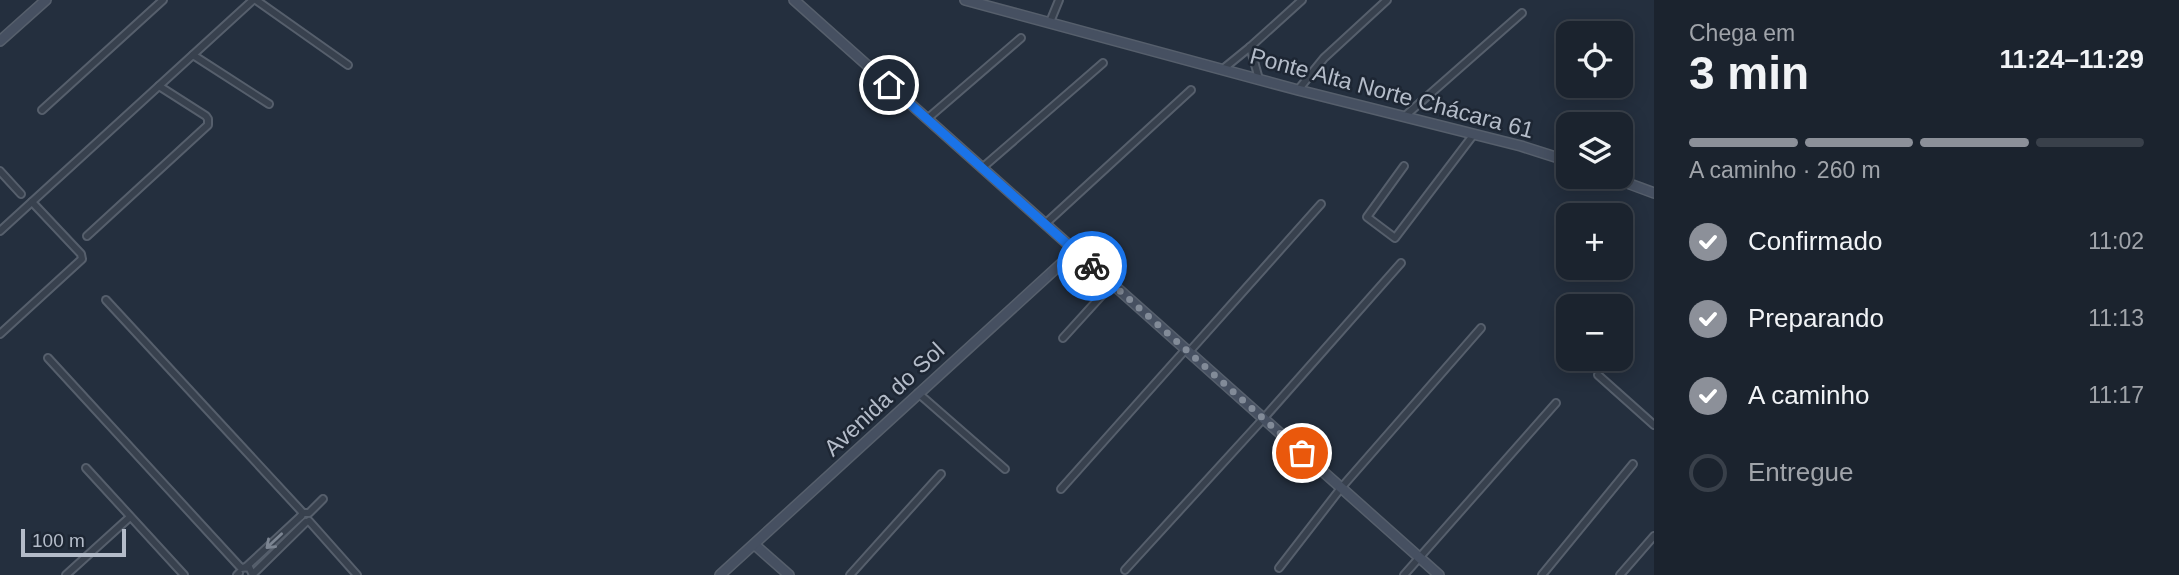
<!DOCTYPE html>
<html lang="pt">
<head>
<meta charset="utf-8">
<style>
	:root { --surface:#1b232e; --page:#242b36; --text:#f1f3f6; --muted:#a0a4aa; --line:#39404a; --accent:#8c9099 }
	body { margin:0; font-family:Arial,sans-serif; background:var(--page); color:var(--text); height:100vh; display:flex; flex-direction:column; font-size:26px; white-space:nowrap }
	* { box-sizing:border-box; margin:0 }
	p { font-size:23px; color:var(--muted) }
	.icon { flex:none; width:38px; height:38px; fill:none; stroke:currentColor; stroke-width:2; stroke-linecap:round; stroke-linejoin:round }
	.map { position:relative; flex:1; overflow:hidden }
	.drawer { display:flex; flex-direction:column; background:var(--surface); width:525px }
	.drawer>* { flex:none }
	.tools { position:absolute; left:1556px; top:21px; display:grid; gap:14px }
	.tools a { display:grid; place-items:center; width:77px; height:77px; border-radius:14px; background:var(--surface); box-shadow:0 4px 18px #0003,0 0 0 2px var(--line); font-size:35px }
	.scale { position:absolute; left:21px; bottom:18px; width:105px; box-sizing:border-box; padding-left:7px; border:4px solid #b4bcc9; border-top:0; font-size:19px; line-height:24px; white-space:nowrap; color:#b4bcc9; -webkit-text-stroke:5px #1d2633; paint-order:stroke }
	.pin { position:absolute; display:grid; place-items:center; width:60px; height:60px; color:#fff; margin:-30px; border:4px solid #fff; border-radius:50%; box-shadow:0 2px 7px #0007 }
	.courier { position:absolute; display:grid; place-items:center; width:70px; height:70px; margin:-35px; border:5px solid #1a73e8; border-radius:50%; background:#fff; color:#222; box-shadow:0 2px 9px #0007 }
	.head em { font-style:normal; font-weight:600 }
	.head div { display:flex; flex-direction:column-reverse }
	.head { display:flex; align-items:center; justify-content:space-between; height:119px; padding:0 35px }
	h1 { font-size:46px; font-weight:600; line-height:52px }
	.bar { display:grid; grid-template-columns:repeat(4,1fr); gap:10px 7px; align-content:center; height:84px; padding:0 35px }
	.bar i { height:9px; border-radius:5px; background:var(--line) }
	.bar .selected { background:var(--accent) }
	.bar p { grid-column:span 4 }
	ol { padding:0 35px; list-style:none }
	li { display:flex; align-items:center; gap:21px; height:77px }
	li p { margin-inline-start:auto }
	li .icon { padding:7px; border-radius:50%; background:var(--accent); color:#fff; stroke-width:4 }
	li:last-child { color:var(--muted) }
	li i { width:38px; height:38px; border:4px solid var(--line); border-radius:50% }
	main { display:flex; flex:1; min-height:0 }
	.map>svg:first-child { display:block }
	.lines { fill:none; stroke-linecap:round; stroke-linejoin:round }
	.street-casing { stroke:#565f6c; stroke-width:10 }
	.secondary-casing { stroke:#565f6c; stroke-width:12 }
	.street { stroke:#38414e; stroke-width:6 }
	.secondary { stroke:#465061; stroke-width:9 }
	.oneway { stroke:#7c8592 }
	.done { stroke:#828b98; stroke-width:7; stroke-dasharray:0 12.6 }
	.route { stroke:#1a73e8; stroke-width:9 }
	.labels { text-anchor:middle; stroke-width:5; stroke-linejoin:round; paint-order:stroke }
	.street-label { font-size:23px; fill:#b4bcc9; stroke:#1d2633 }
</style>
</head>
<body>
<main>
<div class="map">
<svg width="1654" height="575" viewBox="0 0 1654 575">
	<rect width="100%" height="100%" fill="#242f3e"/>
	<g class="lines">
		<defs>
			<g id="street">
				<path d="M256,0L348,65"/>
				<path d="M1050,22L1059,0"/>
				<path d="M1250,47L1259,79"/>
				<path d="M193,55L269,104"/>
				<path d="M1223,69L1250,47L1302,0"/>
				<path d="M1298,90L1324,58L1387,0"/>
				<path d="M42,110L163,0"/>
				<path d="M1405,116L1522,13"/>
				<path d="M927,119L1021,38"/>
				<path d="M1404,166L1367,217L1395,238L1474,134"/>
				<path d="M982,168L1103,63"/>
				<path d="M0,171L21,194"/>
				<path d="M1045,224L1191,90"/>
				<path d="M0,231L253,0"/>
				<path d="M87,236L208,125V119L206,116L159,86"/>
				<path d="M106,300L303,513"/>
				<path d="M0,334L82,259L81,254L32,202"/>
				<path d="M1063,338L1113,283"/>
				<path d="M1189,352L1321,204"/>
				<path d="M48,358L241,568L249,567L253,575"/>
				<path d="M1598,375L1654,425"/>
				<path d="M918,393L1005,469"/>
				<path d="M86,468L184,575"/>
				<path d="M1061,489L1186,349"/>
				<path d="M301,516L303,513H309L323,499"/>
				<path d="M309,521L357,575"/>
				<path d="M246,567L301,516"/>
				<path d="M1279,568L1341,488L1481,328"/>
				<path d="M1125,570L1263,419L1401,263"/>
				<path d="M253,574L306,522"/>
				<path d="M66,575L130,517"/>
				<path d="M237,575L239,573"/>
				<path d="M850,575L941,474"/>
				<path d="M1404,575L1556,403"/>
				<path d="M1542,575L1633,464"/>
				<path d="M1620,575L1654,536"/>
			</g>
			<g id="secondary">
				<path d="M794,0L1439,575"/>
				<path d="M965,0L1298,90L1521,146L1568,161"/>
				<path d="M0,41L46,0"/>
				<path d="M1611,177L1654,193"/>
				<path d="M755,545L789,575"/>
				<path d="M720,575L1075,251"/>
			</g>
		</defs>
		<use href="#street" class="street-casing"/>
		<use href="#secondary" class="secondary-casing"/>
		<use href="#street" class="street"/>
		<use href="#secondary" class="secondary"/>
	</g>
	<defs><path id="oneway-shaft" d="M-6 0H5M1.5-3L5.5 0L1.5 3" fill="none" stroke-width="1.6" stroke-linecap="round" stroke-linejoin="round" transform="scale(1.75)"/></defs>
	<use class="oneway" href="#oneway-shaft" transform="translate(274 541) rotate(137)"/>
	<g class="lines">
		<path class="done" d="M1092,266L1302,453"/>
		<path class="route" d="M889,85L1092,266"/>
	</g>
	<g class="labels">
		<g class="street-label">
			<text transform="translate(1392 93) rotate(15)" y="8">Ponte Alta Norte Chácara 61</text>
			<text transform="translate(884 399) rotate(-43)" y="8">Avenida do Sol</text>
		</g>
	</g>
</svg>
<div class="tools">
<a><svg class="icon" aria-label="locate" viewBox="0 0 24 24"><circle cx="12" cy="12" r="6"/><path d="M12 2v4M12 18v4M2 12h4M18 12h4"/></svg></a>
<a><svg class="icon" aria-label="layers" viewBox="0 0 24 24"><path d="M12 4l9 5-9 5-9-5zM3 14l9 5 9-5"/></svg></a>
<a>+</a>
<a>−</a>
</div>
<div class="scale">100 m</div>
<div class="pin" style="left:1302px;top:453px;background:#ea580c"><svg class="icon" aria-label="bag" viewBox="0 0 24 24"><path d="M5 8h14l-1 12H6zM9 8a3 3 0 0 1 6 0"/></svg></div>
<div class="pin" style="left:889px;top:85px;background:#1f2937"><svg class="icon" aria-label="home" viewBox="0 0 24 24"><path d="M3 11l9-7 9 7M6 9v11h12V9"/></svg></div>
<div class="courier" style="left:1092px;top:266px"><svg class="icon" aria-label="bike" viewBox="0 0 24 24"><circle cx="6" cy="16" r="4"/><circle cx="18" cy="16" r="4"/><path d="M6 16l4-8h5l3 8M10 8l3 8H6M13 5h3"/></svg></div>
</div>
<section class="drawer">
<div class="head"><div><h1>3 min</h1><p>Chega em</p></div><em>11:24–11:29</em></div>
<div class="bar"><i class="selected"></i><i class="selected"></i><i class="selected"></i><i></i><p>A caminho · 260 m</p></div>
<ol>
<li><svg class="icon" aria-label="check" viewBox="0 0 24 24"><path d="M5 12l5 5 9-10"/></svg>Confirmado<p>11:02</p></li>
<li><svg class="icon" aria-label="check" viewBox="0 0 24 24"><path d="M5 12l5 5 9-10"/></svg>Preparando<p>11:13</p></li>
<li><svg class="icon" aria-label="check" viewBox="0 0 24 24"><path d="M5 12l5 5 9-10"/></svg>A caminho<p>11:17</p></li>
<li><i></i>Entregue</li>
</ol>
</section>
</main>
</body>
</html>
